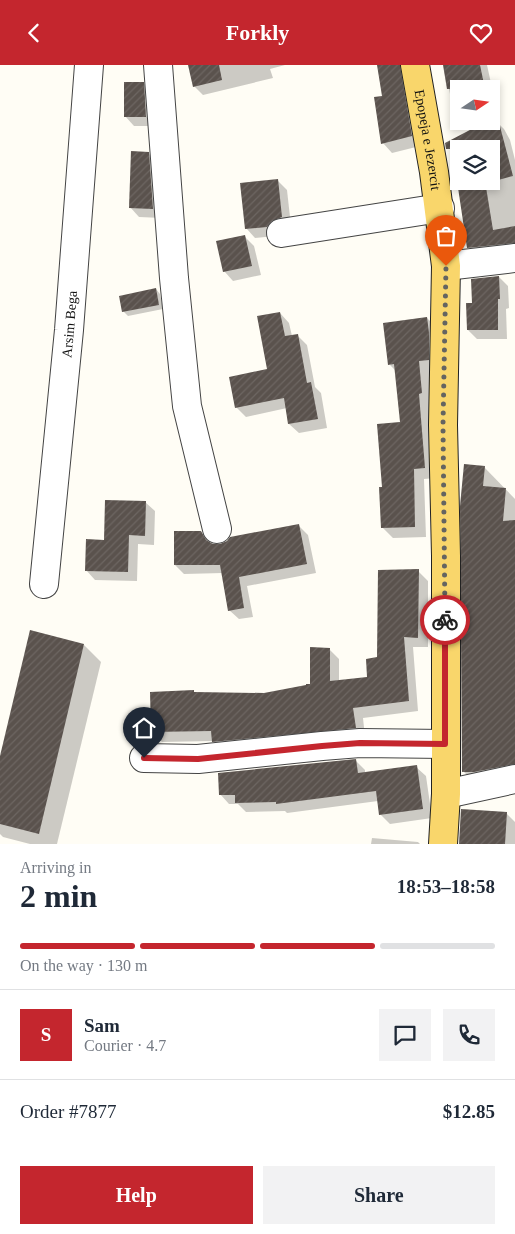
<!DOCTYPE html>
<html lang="en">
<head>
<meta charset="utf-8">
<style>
	:root { --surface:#fff; --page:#f2f2f3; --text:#1f2937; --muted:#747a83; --line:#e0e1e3; --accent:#c4262e }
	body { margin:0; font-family:Georgia,serif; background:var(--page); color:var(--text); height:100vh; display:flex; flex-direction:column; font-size:19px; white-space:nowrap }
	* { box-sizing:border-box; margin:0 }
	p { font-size:16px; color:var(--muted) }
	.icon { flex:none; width:28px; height:28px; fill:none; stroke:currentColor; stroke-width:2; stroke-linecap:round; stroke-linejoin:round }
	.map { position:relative; height:779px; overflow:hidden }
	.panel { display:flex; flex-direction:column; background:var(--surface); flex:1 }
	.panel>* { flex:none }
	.needle { width:32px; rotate:77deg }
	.tools { position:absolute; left:450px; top:15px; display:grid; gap:10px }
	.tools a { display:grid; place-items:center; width:50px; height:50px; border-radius:0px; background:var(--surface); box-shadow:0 2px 8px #0003; font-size:25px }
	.pin { position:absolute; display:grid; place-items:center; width:42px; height:42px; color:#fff; margin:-51px -21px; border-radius:50% 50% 50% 0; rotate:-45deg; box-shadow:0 0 5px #0007 }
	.pin .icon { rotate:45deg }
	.courier { position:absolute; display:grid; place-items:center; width:50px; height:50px; margin:-25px; border:4px solid #c4262e; border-radius:50%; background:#fff; color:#222; box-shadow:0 1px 6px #0007 }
	.overview em { font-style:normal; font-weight:800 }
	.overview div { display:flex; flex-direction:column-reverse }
	.overview { display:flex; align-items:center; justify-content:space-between; height:85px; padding:0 20px }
	h1 { font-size:32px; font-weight:800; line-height:38px }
	.bar { display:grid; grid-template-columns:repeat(4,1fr); gap:8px 5px; align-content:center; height:60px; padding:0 20px }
	.bar i { height:6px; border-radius:4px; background:var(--line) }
	.bar .selected { background:var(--accent) }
	.bar p { grid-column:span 4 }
	.line { display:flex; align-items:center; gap:12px; padding:0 20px; border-top:1px solid var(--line) }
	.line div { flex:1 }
	.round { display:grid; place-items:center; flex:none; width:52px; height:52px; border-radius:0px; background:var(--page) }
	.cta { display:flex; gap:10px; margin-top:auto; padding:10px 20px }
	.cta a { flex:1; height:58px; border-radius:0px; background:var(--accent); color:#fff; font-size:20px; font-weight:800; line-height:58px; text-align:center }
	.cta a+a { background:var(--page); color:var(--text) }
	header { display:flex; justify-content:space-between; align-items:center; height:65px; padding:0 20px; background:var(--accent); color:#fff; font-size:22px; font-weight:800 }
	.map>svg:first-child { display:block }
	.shadow { fill:#0003; fill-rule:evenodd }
	.building { fill:url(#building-hatch) }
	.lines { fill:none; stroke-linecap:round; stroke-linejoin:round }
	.minor-casing { stroke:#444; stroke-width:30 }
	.major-casing { stroke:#222; stroke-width:30 }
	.minor { stroke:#fff; stroke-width:28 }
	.major { stroke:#f9d66b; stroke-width:28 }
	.done { stroke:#646461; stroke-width:5; stroke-dasharray:0 9 }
	.route { stroke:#c4262e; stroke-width:6 }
	.labels { text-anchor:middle; stroke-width:5; stroke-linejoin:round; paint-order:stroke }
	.street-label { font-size:14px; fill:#111; stroke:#fff }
</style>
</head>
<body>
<header><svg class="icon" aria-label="back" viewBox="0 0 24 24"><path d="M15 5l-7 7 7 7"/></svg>Forkly<svg class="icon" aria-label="heart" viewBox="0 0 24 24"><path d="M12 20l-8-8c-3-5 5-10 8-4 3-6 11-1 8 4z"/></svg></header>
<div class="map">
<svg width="515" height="779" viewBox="0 0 515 779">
	<defs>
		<pattern id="building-hatch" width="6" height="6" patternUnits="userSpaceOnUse" patternTransform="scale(1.25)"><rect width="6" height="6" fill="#5a524d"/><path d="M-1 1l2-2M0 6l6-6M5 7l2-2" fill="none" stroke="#6d6662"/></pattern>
	</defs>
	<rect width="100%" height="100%" fill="#fffdf5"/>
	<g class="shadow">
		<path d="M190,0H285L270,4L273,13L203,30L194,21Z"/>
		<path d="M379,0H412L420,81L392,88L383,78L384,32Z"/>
		<path d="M445,0H487L494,32H491V24H459V38L450,29Z"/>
		<path d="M143,18L153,27L155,61H134L125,51Z"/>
		<path d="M494,54L504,64L510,75L515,95V187L478,192L468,182L452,75ZM459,84H491V116H459Z"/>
		<path d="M148,88L158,98L162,153L139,152L130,142Z"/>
		<path d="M278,116L287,125L291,161L276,171L255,173L246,163Z"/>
		<path d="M245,172L254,181L261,210L233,216L224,206Z"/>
		<path d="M499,212L508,221L509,243L506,244L507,274H477L468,265L474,240Z"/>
		<path d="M156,224L160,229L163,244L128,251L123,246Z"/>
		<path d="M280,248L289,258L292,271L297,270L307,280L315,322L321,328L327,363L299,368L289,359L287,343L246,352L236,342L268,305Z"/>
		<path d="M427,253L438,264L439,305L429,307L433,339H429L436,413L424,414L426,472L393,473L382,462L384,423L402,358L396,306L390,300Z"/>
		<path d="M484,402L515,434V723L484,727L463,706Z"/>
		<path d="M145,437L155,446L154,480L138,479L137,516L95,515L86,505L105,476Z"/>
		<path d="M299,461L308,470L316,508L247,521L253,552L239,554L229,545L223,508L184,509L175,500L201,467L212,480H220Z"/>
		<path d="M418,506L428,516V582H413L418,646L363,653L365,672L223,686L213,676L162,677L152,667L195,629H264L312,620L329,584L339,594V617L369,613Z"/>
		<path d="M84,580L101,597L57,779H30L3,772L0,769V697Z"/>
		<path d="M355,695L365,705V709L416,702L426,711L432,753L390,759L380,749L378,736L287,748L285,746L246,747L238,739H229L220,729Z"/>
		<path d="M506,748L515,757V779H460Z"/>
		<path d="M372,773L418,777L420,779H371Z"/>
	</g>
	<g class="building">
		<path d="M188,0H219L222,15L193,22Z"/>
		<path d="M377,0H400L412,71L381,79L374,32L382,31Z"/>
		<path d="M443,0H480L485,24H447Z"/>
		<path d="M124,17H144L146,52H124Z"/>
		<path d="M497,50L513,111L491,117V84H446L445,78L487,56H491V51Z"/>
		<path d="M131,86L149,87L153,144L129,143Z"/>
		<path d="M278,114L282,152L272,156L267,162L245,164L240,118Z"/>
		<path d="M457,116H485L493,165L515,161V178L467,183Z"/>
		<path d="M245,170L252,201L223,207L216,176Z"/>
		<path d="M499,211L500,234H498V265H467L466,238H472L471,214Z"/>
		<path d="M156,223L159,240L122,247L119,231Z"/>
		<path d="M280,247L285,271L298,269L307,318L311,317L318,354L288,359L284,333L235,343L229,312L267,304L257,251Z"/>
		<path d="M427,252L429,268V295L419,296L422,328L419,329L425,403L414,404L415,462L381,463L379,422H382L377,359L400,357L394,299L388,300L383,258Z"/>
		<path d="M464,399L485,401L483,421L506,423L503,456L515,455V699L474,707H462L460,441Z"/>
		<path d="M105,435L146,436L145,471L129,470L128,507L85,506L86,474L104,475Z"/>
		<path d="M299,459L307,499L239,512L244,543L228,546L220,500H174V466H201L206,475L213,479H220L227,476L230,472Z"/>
		<path d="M419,504L418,573L404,572L409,636L353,643L356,663L212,677L211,666L151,667L150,627L194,625V627L264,628L306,620V619H310V582L330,583V616L367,612L366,594L377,592L378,505Z"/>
		<path d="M30,565L84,579L39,769L0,759V691Z"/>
		<path d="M356,694L358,708L417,700L423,744L379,750L376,726L276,739V737L235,738V730H219L218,708Z"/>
		<path d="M461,744L507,747L505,779H459Z"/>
	</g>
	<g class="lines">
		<defs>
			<g id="minor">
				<path d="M158,0L174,213L187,341L217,464"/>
				<path d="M281,168L440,143"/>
				<path d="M446,201L515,193"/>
				<path id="s1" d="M44,519L69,265L89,0"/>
				<path d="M144,693L198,694L322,681L360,678L445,679"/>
				<path d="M446,729L515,714"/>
			</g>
			<g id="major">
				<path id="s2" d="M415,0L434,107L446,201L443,360L446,491V729L443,779"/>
			</g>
		</defs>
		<use href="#minor" class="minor-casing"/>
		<use href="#major" class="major-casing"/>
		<use href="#minor" class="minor"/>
		<use href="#major" class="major"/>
	</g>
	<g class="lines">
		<path class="done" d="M445,555L443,360L446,201"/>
		<path class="route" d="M144,693L198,694L322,681L360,678L445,679V555"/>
	</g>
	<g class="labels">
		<g class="street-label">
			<text dy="5" stroke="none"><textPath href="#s2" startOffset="76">Epopeja e Jezercit</textPath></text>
			<text dy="5" stroke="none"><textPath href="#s1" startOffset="261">Arsim Bega</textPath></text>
		</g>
	</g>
</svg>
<div class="tools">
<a><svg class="needle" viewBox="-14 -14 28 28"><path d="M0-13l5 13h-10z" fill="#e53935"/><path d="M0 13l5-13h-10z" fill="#747a83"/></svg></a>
<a><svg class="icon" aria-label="layers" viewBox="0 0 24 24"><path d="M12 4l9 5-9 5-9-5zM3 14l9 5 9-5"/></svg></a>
</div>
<div class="pin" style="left:446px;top:201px;background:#ea580c"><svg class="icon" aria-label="bag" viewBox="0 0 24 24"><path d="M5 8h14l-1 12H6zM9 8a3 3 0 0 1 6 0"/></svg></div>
<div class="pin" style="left:144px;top:693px;background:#1f2937"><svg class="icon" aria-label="home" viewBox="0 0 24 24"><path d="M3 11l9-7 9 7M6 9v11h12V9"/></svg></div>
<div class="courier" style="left:445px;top:555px"><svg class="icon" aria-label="bike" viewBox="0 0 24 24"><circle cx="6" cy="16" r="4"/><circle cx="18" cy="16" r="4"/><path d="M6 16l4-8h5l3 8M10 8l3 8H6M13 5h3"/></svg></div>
</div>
<section class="panel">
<div class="overview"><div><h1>2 min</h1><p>Arriving in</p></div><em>18:53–18:58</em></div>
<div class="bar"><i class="selected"></i><i class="selected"></i><i class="selected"></i><i></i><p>On the way · 130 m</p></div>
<div class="line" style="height:90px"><b class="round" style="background:var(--accent);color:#fff">S</b><div><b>Sam</b><p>Courier · 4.7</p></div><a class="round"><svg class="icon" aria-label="chat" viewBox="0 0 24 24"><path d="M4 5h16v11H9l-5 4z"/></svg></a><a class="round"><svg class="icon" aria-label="phone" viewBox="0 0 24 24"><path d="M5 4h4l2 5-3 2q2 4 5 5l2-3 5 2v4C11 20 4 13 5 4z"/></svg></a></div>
<div class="line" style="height:65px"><div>Order #7877</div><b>$12.85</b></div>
<div class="cta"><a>Help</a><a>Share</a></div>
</section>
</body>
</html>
